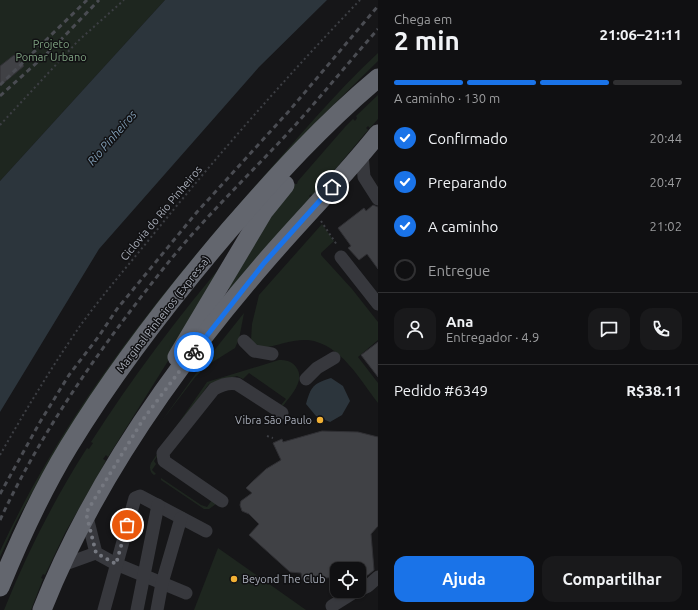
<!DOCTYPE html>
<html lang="pt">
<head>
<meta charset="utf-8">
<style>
	:root { --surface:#101012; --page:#19191b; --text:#f1f3f6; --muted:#9c9d9f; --line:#303032; --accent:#1a73e8 }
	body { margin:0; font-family:Ubuntu,sans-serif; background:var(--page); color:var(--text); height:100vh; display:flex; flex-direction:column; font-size:15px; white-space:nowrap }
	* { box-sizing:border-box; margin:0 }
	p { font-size:13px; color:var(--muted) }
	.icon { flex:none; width:22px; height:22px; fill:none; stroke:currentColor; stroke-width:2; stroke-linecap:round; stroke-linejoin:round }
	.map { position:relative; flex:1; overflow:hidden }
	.details { display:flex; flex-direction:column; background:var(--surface); width:320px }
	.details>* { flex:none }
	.controls { position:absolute; left:330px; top:562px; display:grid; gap:8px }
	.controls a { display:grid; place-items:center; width:36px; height:36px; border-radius:8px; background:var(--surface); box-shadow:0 1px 3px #0004,0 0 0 1px var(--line); font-size:20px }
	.pin { position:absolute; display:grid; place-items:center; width:34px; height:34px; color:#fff; margin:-17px; border:2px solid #fff; border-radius:50%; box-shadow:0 1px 4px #0007 }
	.courier { position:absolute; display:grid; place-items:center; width:40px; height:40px; margin:-20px; border:3px solid #1a73e8; border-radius:50%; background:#fff; color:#222; box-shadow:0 1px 5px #0007 }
	.headline em { font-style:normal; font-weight:700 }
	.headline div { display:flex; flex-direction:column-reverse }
	.headline { display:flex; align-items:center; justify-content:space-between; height:68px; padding:0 16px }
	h1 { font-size:26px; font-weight:700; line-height:30px }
	.bar { display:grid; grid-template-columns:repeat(4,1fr); gap:6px 4px; align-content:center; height:48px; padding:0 16px }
	.bar i { height:5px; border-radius:3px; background:var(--line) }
	.bar .active { background:var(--accent) }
	.bar p { grid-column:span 4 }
	.line { display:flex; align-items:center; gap:10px; padding:0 16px; border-top:1px solid var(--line) }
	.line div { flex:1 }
	.round { display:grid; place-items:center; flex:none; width:42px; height:42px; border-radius:12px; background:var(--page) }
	ol { padding:0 16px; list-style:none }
	li { display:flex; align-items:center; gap:12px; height:44px }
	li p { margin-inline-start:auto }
	li .icon { padding:4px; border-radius:50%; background:var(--accent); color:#fff; stroke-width:4 }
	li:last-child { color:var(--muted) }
	li i { width:22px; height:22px; border:2px solid var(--line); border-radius:50% }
	.button { display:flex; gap:8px; margin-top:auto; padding:8px 16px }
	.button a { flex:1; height:46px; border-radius:12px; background:var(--accent); color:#fff; font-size:16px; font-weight:700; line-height:46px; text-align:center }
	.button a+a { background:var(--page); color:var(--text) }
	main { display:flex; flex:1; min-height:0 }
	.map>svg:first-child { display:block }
	.green { fill:#1e261f }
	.water { fill:#2c353c }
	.building { fill:#404145; stroke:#303034 }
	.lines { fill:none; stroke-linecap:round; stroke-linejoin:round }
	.path { stroke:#3d3f44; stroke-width:2; stroke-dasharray:2 3; stroke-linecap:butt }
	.minor { stroke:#37383d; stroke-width:13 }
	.highway { stroke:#63666e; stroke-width:19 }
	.rail { stroke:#4a4c52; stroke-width:3; stroke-dasharray:5 4; stroke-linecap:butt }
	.done { stroke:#757880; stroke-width:4; stroke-dasharray:0 7.2 }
	.route { stroke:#1a73e8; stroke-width:5 }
	.poi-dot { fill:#f2b134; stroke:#111113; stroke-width:1.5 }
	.labels { text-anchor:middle; stroke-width:3; stroke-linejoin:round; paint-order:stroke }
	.park-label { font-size:11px; fill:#7fa381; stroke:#111113 }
	.street-label { font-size:11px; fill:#a8adb8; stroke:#111113 }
	.poi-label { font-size:11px; fill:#a8adb8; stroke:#111113; text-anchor:end }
	.water-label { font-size:12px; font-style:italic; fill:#7f9bb3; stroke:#111113 }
</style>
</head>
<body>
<main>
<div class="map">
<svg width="378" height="610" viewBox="0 0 378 610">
	<rect width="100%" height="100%" fill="#161618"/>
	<g class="green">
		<path d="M0,0H165L0,181Z"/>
		<path d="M378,53V61L313,125L286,154L39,480L15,524L0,557V551C65,412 155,299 256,185C296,140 334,94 378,53Z"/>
		<path d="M378,95V119L370,128L368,126L366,128L368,130L313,196L311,194L309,196L311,198L231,290L226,287L249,248L295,184H297L298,181L345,127L353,119L355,121L357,118L356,116Z"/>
		<path d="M322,224L334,241L321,253V255L352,289L378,322V340L358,357L378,383V403C360,380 341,344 308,340C292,339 277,346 262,348L257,347L251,340L252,324L259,295Z"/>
		<path d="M227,259L173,353L108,457L106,455L103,459L106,461L65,533L45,575L43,574L41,578L43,579L31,610H4C27,553 54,500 87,448L89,449L93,443L91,442C132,378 178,317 227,259Z"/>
		<path d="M244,313L239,339L235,348L211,363L196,376L161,422L197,372Z"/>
		<path d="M279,360C286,360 292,361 296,367C306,380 291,395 283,406L281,405L286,399L249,373L243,379L237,376L209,384L206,388L154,461L156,464L152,470L156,474L154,475C150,472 149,468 151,463L207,382Z"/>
		<path d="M161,478L201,505L207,507L212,500L216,504L209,509H204L161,480Z"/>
		<path d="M218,548L306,610H194Z"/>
	</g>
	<g class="water">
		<path d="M165,0H327L259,67L99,249L0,412V181Z"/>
		<path d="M331,378L343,386L350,401L342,415L330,422L316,416L306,404C311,386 313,384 331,378Z"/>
	</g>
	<g class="building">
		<path d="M14,55L24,66L0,86V66Z"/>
		<path d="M373,205L378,207V269L367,254L359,260L348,248L351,246L338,228L364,208L366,211Z"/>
		<path d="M378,342V377L361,355Z"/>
		<path d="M322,431L358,432L378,437V526L371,534L374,570L368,575L359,576V569H337V577L302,580L301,573L290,572L249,535L259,524L249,514L242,511L240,505L241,501L252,493L246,488L252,482L266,469L281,460L273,443L282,439L283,442Z"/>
	</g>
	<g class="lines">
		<g class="path">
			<path d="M0,125L78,41L124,0"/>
			<path d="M321,221L337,245"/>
			<path d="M267,436L273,438"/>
			<path d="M0,455C25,411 51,368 80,326C101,297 125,269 148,241C215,158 286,77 360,0"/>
		</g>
		<g class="minor">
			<path d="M362,154L364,177L378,199"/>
			<path d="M341,257L378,304"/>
			<path d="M244,341L254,351L272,354"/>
			<path d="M306,379L317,368L334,358"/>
			<path d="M222,501L164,461L163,453L214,389C221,385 229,382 237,384L282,413"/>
			<path d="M86,513L96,553L116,564L186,593"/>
			<path d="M60,566L96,553"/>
			<path d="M359,590L368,586L378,577"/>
			<path d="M332,606L356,591"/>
			<path d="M104,610L135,498L140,496L206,531"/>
			<path d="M137,610L158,505"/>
			<path d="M157,610L162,583L181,518"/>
		</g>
		<g class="highway">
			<path d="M177,357L264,211L285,185"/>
			<path d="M0,587C20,538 42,490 69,446C116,369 172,297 230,229C276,176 324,123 378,78"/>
			<path d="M42,610C92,483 175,366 264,263C301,220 342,179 378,134"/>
		</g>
		<g class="rail">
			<path d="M0,85L87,0"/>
			<path d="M0,96L53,48L99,0"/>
			<path d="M0,494L40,422L69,375L99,336L117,309L197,212L289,111L378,6"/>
			<path d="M0,520C42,430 101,347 163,269C201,221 246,178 288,133C319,99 348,63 378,29"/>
		</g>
	</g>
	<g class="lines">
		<path class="done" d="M127,525L116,564L96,553L86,513L144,418L194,352"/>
		<path class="route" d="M194,352L264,263L332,187"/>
	</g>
	<g class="poi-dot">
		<circle cx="320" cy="420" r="4"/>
		<circle cx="234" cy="579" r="4"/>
	</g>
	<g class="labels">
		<g class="park-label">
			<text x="51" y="48">Projeto<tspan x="51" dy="13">Pomar Urbano</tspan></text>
		</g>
		<g class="street-label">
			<text transform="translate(161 213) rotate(-50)" y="4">Ciclovia do Rio Pinheiros</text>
			<text transform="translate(163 314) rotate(-52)" y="4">Marginal Pinheiros (Expressa)</text>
		</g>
		<g class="poi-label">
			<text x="312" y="424">Vibra São Paulo</text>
			<text x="242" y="583" text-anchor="start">Beyond The Club</text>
		</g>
		<g class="water-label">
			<text transform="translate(112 138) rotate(-49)" y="4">Rio Pinheiros</text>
		</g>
	</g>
</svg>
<div class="controls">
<a><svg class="icon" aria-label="locate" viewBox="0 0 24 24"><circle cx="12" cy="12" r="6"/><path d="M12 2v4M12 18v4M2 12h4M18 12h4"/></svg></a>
</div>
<div class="pin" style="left:127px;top:525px;background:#ea580c"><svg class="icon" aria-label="bag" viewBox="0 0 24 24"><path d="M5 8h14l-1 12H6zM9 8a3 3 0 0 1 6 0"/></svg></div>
<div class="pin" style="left:332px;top:187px;background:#1f2937"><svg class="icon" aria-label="home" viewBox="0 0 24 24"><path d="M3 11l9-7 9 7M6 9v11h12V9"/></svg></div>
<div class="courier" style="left:194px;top:352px"><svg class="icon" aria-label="bike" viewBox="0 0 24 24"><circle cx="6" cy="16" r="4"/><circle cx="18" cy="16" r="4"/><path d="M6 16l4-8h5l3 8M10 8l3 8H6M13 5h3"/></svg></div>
</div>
<section class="details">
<div class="headline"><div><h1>2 min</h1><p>Chega em</p></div><em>21:06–21:11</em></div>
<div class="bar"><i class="active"></i><i class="active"></i><i class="active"></i><i></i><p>A caminho · 130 m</p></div>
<ol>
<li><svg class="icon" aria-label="check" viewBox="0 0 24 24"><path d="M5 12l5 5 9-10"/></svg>Confirmado<p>20:44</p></li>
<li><svg class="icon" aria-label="check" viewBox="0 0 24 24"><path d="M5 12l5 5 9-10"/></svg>Preparando<p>20:47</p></li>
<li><svg class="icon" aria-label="check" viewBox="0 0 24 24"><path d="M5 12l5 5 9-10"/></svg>A caminho<p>21:02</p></li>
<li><i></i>Entregue</li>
</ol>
<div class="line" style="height:72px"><a class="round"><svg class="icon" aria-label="person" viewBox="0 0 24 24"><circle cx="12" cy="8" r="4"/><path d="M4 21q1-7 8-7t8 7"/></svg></a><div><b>Ana</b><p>Entregador · 4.9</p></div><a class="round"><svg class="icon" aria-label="chat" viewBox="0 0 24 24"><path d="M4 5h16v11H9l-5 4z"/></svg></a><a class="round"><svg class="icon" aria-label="phone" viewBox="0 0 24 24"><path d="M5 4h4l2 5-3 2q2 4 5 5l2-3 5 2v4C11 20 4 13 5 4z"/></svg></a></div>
<div class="line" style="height:52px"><div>Pedido #6349</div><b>R$38.11</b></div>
<div class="button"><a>Ajuda</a><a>Compartilhar</a></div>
</section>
</main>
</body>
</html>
